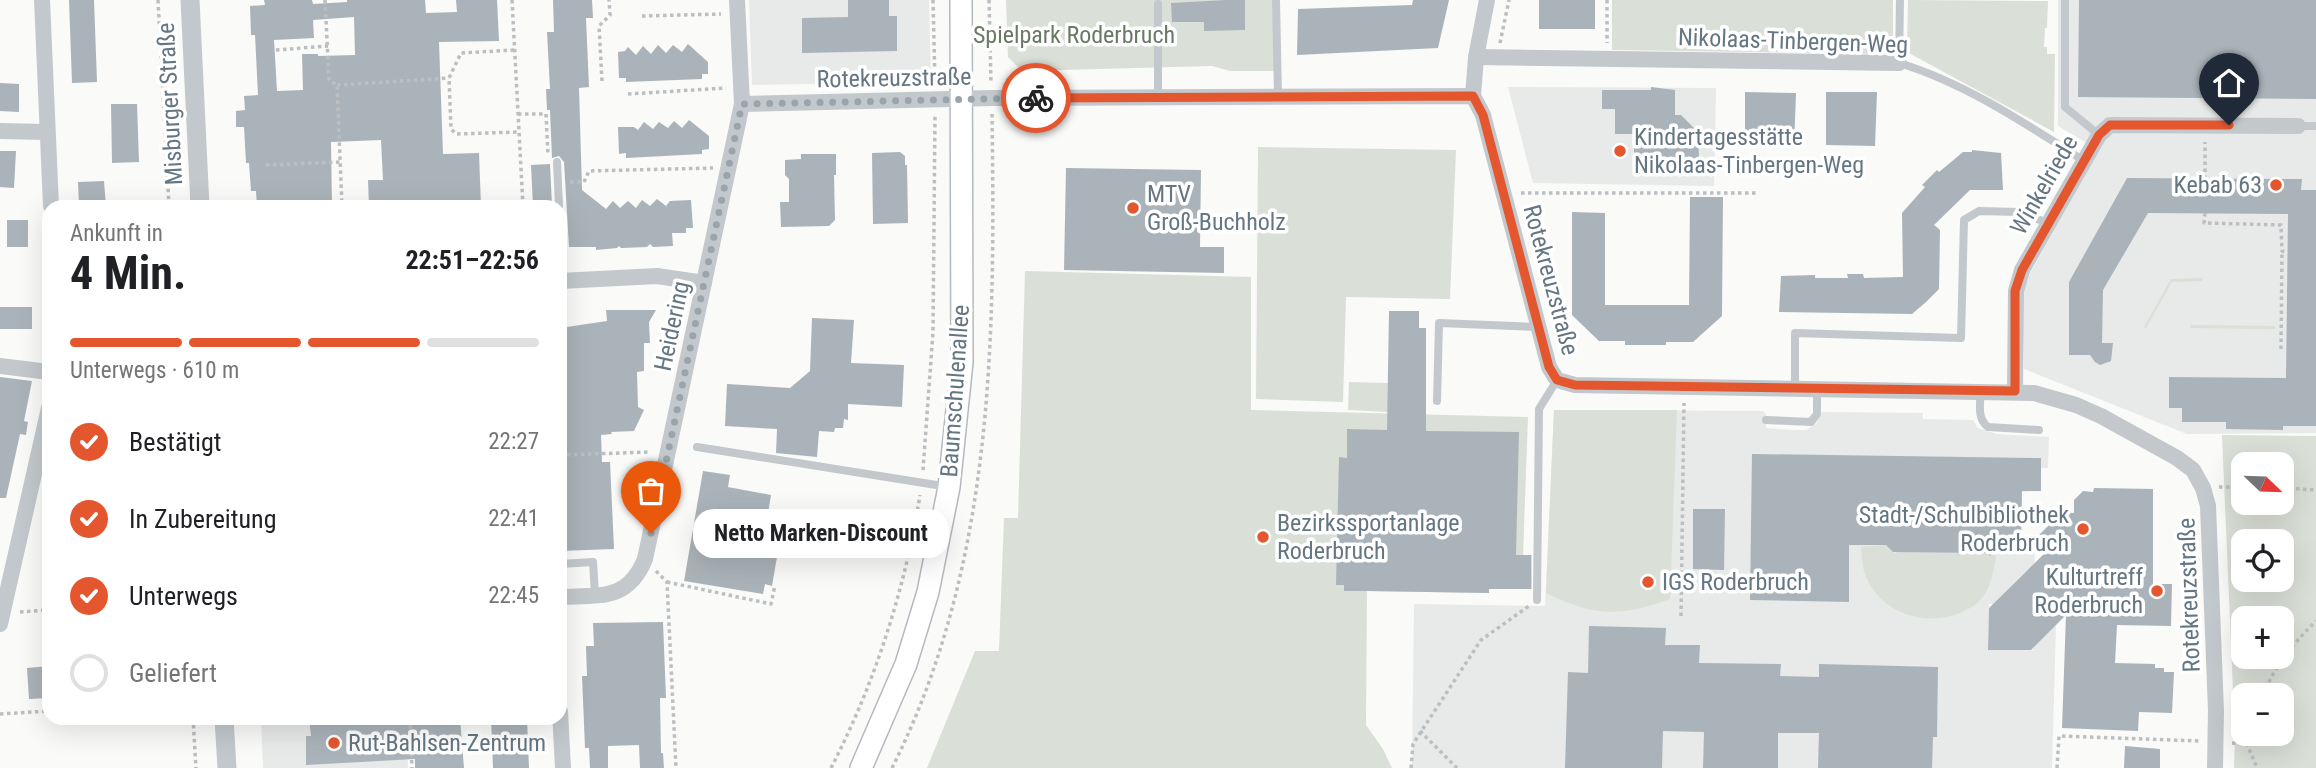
<!DOCTYPE html>
<html lang="de">
<head>
<meta charset="utf-8">
<style>
	:root { --surface:#fff; --page:#f6f6f6; --text:#202124; --muted:#757577; --line:#e0e0e0; --accent:#e4572e }
	body { margin:0; font-family:"Roboto Condensed",sans-serif; background:var(--page); color:var(--text); height:100vh; display:flex; flex-direction:column; font-size:26px; white-space:nowrap }
	* { box-sizing:border-box; margin:0 }
	p { font-size:23px; color:var(--muted) }
	.icon { flex:none; width:38px; height:38px; fill:none; stroke:currentColor; stroke-width:2; stroke-linecap:round; stroke-linejoin:round }
	.map { position:relative; flex:1; overflow:hidden }
	.panel { position:absolute; left:42px; top:200px; width:525px; height:525px; display:flex; flex-direction:column; background:var(--surface); border-radius:21px; box-shadow:0 7px 28px #0002 }
	.panel>* { flex:none }
	.needle { width:46px; rotate:113deg }
	.tools { position:absolute; left:2231px; top:452px; display:grid; gap:14px }
	.tools a { display:grid; place-items:center; width:63px; height:63px; border-radius:14px; background:var(--surface); box-shadow:0 7px 28px #0002; font-size:35px }
	.pin { position:absolute; display:grid; place-items:center; width:60px; height:60px; color:#fff; margin:-72px -30px; border-radius:50% 50% 50% 0; rotate:-45deg; box-shadow:0 0 7px #0007 }
	.pin .icon { rotate:45deg }
	.courier { position:absolute; display:grid; place-items:center; width:70px; height:70px; margin:-35px; border:5px solid #e4572e; border-radius:50%; background:#fff; color:#222; box-shadow:0 2px 9px #0007 }
	.bubble { position:absolute; height:49px; border-radius:21px; background:var(--surface); box-shadow:0 7px 28px #0002; font-size:23px; font-weight:700; line-height:49px; text-align:center }
	.head em { font-style:normal; font-weight:700 }
	.head div { display:flex; flex-direction:column-reverse }
	.head { display:flex; align-items:center; justify-content:space-between; height:119px; padding:0 28px }
	h1 { font-size:46px; font-weight:700; line-height:52px }
	.bar { display:grid; grid-template-columns:repeat(4,1fr); gap:10px 7px; align-content:center; height:84px; padding:0 28px }
	.bar i { height:9px; border-radius:5px; background:var(--line) }
	.bar .on { background:var(--accent) }
	.bar p { grid-column:span 4 }
	ol { padding:0 28px; list-style:none }
	li { display:flex; align-items:center; gap:21px; height:77px }
	li p { margin-inline-start:auto }
	li .icon { padding:7px; border-radius:50%; background:var(--accent); color:#fff; stroke-width:4 }
	li:last-child { color:var(--muted) }
	li i { width:38px; height:38px; border:4px solid var(--line); border-radius:50% }
	.map>svg:first-child { display:block }
	.built { fill:#e8e9e9 }
	.green { fill:#dadfd7; fill-rule:evenodd }
	.building { fill:#aab3b9; fill-rule:evenodd }
	.lines { fill:none; stroke-linecap:round; stroke-linejoin:round }
	.secondary-casing { stroke:#b3babf; stroke-width:24 }
	.path { stroke:#bbbfc2; stroke-width:3.5; stroke-dasharray:3.5 3.5; stroke-linecap:butt }
	.service { stroke:#c3c8cc; stroke-width:8 }
	.minor { stroke:#c3c8cc; stroke-width:16 }
	.tertiary { stroke:#c3c8cc; stroke-width:19 }
	.secondary { stroke:#fff; stroke-width:21 }
	.done { stroke:#99a4ac; stroke-width:7; stroke-dasharray:0 12.6 }
	.route { stroke:#e4572e; stroke-width:9 }
	.poi-dot { fill:#e4572e; stroke:#fff; stroke-width:2.5 }
	.labels { text-anchor:middle; stroke-width:7; stroke-linejoin:round; paint-order:stroke }
	.park-label { font-size:24px; fill:#687a64; stroke:#fff }
	.street-label { font-size:24px; fill:#657683; stroke:#fff }
	.poi-label { font-size:24px; fill:#657683; stroke:#fff; text-anchor:start }
</style>
</head>
<body>
<div class="map">
<svg width="2316" height="768" viewBox="0 0 2316 768">
	<rect width="100%" height="100%" fill="#fafaf8"/>
	<g class="built">
		<path d="M749,0H929L931,82L752,85Z"/>
		<path d="M2058,0H2316V433L2187,434L2024,369L2023,286L2099,150L2058,126Z"/>
		<path d="M1508,87L1716,88L1714,186L1533,183Z"/>
		<path d="M1554,410L1763,411L1766,414V428L1791,430H1806L1816,424L1822,412L1923,413V419L1973,420L1978,428L1996,434L2049,437L2048,468H2041V491L2022,492L2021,547L2035,548L2034,572H2025L1996,601V604H1989L1988,649L2033,650L2034,643L2056,625L2052,768H1412L1414,604L1545,606Z"/>
		<path d="M261,718H406L408,768H263Z"/>
	</g>
	<g class="green">
		<path d="M1006,0H1273L1275,71H1230L1212,66L1022,71L1008,57Z"/>
		<path d="M1612,0H1893V54L1612,50Z"/>
		<path d="M1908,0L2048,1L2047,28H2045L2044,47H2047V54H2055L2054,132L1907,52Z"/>
		<path d="M1258,147L1456,150L1450,299L1346,297L1343,402L1256,399Z"/>
		<path d="M1025,271L1251,277V410L1528,417L1523,555H1532V589H1489V593L1367,591L1366,725L1383,749L1392,768H927L975,651H999L1004,518H1018Z"/>
		<path d="M2202,278V281L2172,282L2146,328L2144,327L2171,279Z"/>
		<path d="M2190,325L2275,326V329L2191,328Z"/>
		<path d="M1349,382L1388,383V412L1348,410Z"/>
		<path d="M1554,410H1677L1670,599C1620,617 1595,617 1546,593Z"/>
		<path d="M2222,435L2316,436V768H2234L2235,737ZM2244,464H2282V502H2244ZM2244,541H2282V579H2244ZM2244,618H2282V656H2244ZM2244,695H2282V733H2244Z"/>
		<path d="M1887,545L1895,554L1902,547L1997,549C1994,567 1992,591 1977,603C1941,632 1881,619 1865,574C1862,566 1862,555 1861,547Z"/>
	</g>
	<g class="building">
		<path d="M69,0H94L97,82L72,83Z"/>
		<path d="M264,0H312L313,4L347,2V0H425L426,13L457,12L456,0H497L499,41L439,42L443,154L479,153L481,206H369L368,180H383L381,140L331,142L332,206H257L256,191H251L249,163H246L244,127H236V111L245,110L244,96L258,95L255,35H251L250,6L265,5ZM354,17L355,55L318,56V54H302L303,90L277,91L274,40L314,38L313,20Z"/>
		<path d="M553,0H592L593,18H586L589,87L579,88L582,190L606,209L613,201L620,208L628,201L636,208L642,200L650,206L657,199L666,206L670,201L691,200L693,228H686V233H672L673,246L653,247L650,244L647,247L621,248L619,246L617,248L596,250V247H569L564,162L559,156L552,158L550,110H547L546,89H550L547,32H554Z"/>
		<path d="M848,0H889V16H897V51L802,53V18L848,17Z"/>
		<path d="M1226,0H1245V30L1204,31V22H1172L1171,3Z"/>
		<path d="M1413,0H1449L1438,48L1297,55L1298,9L1412,5Z"/>
		<rect x="1539" y="0" width="56" height="29"/>
		<path d="M2079,0H2316V99L2078,97Z"/>
		<path d="M688,44L708,62V74H702V79L626,82V78H619L618,52L625,51L628,47L636,55L643,46L651,54L658,45L666,53L673,45L682,52Z"/>
		<path d="M0,83L19,84V112L0,111Z"/>
		<path d="M1651,87L1675,90V115H1681L1698,132L1699,159H1690V165L1666,164V159H1634V134H1615V109H1602V90H1651Z"/>
		<path d="M1745,92L1796,93L1794,146H1745Z"/>
		<path d="M1826,92H1877L1875,146L1826,145Z"/>
		<path d="M111,104H137L139,162L112,163Z"/>
		<path d="M689,120L709,136V149L702,150V154L626,158V153L619,154L618,127H634L638,130L644,122L653,129L659,122L668,128L674,121L682,128Z"/>
		<path d="M1972,150L2001,153L2003,190H1970L1934,225L1940,230L1939,289L1926,302L1912,314L1779,312L1781,276L1815,275V278H1848L1847,274H1863L1864,278L1903,277L1902,213L1925,187L1922,185L1937,170L1939,172L1963,152H1972Z"/>
		<path d="M0,151H16L14,188L0,187Z"/>
		<path d="M900,152L905,156V165H907L908,223L873,224L872,153Z"/>
		<path d="M801,154H836V175H834L835,220L829,226L781,227L780,202H789V179L785,175V160L801,159Z"/>
		<path d="M550,164L552,206H533L531,165Z"/>
		<path d="M1066,168L1201,170L1200,247H1224V273L1064,270Z"/>
		<path d="M2127,178L2302,179L2301,190H2316V426H2283V430L2226,429V422H2182V408H2169V377L2286,378L2288,214L2148,213L2103,290L2102,343H2113L2111,361L2100,365L2095,362L2090,355H2069V282Z"/>
		<path d="M104,181L106,206H79L78,182Z"/>
		<path d="M1690,197H1723L1722,316L1693,342H1666V345H1625V341H1599L1572,315V212L1605,213V305H1689Z"/>
		<rect x="7" y="220" width="21" height="27"/>
		<rect x="0" y="307" width="32" height="22"/>
		<path d="M606,310H656L649,322L650,343H644V371L637,372L638,407L644,410L634,431L611,432L612,434L601,435L602,462H610L614,549L560,551V328L607,321Z"/>
		<path d="M1389,311H1419V328H1426V431L1519,432L1516,555H1531V589H1489V593L1367,591H1344V585H1336L1339,457L1347,458V429L1387,430Z"/>
		<path d="M812,318L854,320L851,363L904,365L902,407L848,404V420L844,419L843,428H835L834,432L819,431L817,457L776,453L777,429L725,426L727,384L790,388L810,371Z"/>
		<path d="M0,377L32,381L24,421L28,422L26,435L20,434L6,498H0Z"/>
		<path d="M1752,454L2041,458V491H2022L2021,548H1998L1990,556L1987,553L1893,552L1886,545H1849V602L1750,600Z"/>
		<path d="M703,471L730,475L728,487L771,495L768,513L784,516L772,586L765,584L763,594L684,581Z"/>
		<path d="M2094,488L2153,489V584H2172L2171,626L2117,625L2115,663L2155,664V668H2164V672H2174L2172,713L2139,712L2138,731L2062,728L2066,615L2031,650H1988L1989,608L2050,548H2026L2062,512L2074,513V500L2083,491L2093,492Z"/>
		<path d="M1693,509H1725L1724,570L1693,569Z"/>
		<path d="M663,622L666,698H660L661,753H663L664,768H640L639,745L608,746V768H590L589,748H585L582,676H587L586,646H594L593,623Z"/>
		<path d="M1589,626L1666,628L1665,645H1700L1699,663L1781,664L1780,676L1819,677V664L1938,667L1937,737H1933L1932,768H1818L1819,733H1778V768H1703L1704,732L1663,731L1662,768H1565L1568,672L1588,673Z"/>
		<path d="M49,666V698L29,699L27,668Z"/>
		<path d="M309,718H460L464,768H415V759L306,765V736H311Z"/>
		<path d="M491,718H527L529,768H493Z"/>
		<path d="M2125,746L2160,749V768H2124Z"/>
	</g>
	<g class="lines">
		<defs>
			<path id="secondary" d="M861,768L906,664L928,592L949,487L962,362L961,0"/>
		</defs>
		<use href="#secondary" class="secondary-casing"/>
		<g class="path">
			<path d="M158,0L169,206"/>
			<path d="M325,0L329,80L337,85L342,206"/>
			<path d="M512,0L523,206"/>
			<path d="M933,0L935,85"/>
			<path d="M989,0L991,84"/>
			<path d="M1607,0V43"/>
			<path d="M642,16L721,14"/>
			<path d="M1500,43L1509,0"/>
			<path d="M276,50L328,46"/>
			<path d="M514,50L461,53L449,78L451,129L456,134L518,132"/>
			<path d="M602,81L599,26L610,15L609,0"/>
			<path d="M337,85L449,78"/>
			<path d="M628,94L726,88"/>
			<path d="M518,114H546L548,155"/>
			<path d="M266,165L340,162"/>
			<path d="M2205,179V142"/>
			<path d="M570,182H584L589,171L713,168"/>
			<path d="M1521,193H1759"/>
			<path d="M2205,213L2204,223L2281,225L2282,251L2287,252"/>
			<path d="M2281,349L2282,251"/>
			<path d="M560,455L651,452"/>
			<path d="M923,470L933,332L935,114"/>
			<path d="M2219,487H2244"/>
			<path d="M2282,488L2316,490"/>
			<path d="M656,571L667,582L676,768"/>
			<path d="M667,582L771,604L775,585"/>
			<path d="M20,612L49,610"/>
			<path d="M1681,616L1684,403"/>
			<path d="M2263,695C2275,665 2294,643 2316,621"/>
			<path d="M0,714L49,711"/>
			<path d="M193,718L196,768"/>
			<path d="M410,718L412,768"/>
			<path d="M1420,731L1457,768"/>
			<path d="M2232,743L2247,744L2257,768"/>
			<path d="M2247,744L2249,733"/>
			<path d="M831,768C875,683 905,589 920,495"/>
			<path d="M892,768C995,563 995,336 992,113"/>
			<path d="M1411,768L1413,744L1481,640L1529,606"/>
			<path d="M2057,768L2059,736L2200,741"/>
		</g>
		<g class="service">
			<path d="M1276,0L1278,97"/>
			<path d="M1900,0L1899,63C1965,83 2026,124 2084,161"/>
			<path d="M2065,0V107L2099,135"/>
			<path d="M1158,4V97"/>
			<path d="M2298,126H2316"/>
			<path d="M557,162L559,206"/>
			<path d="M560,239L562,281"/>
			<path d="M1795,388V333L1961,338L1964,220L1979,211L2019,212L2048,223"/>
			<path d="M1981,391C1980,404 1977,419 1988,427L2039,430"/>
			<path d="M1437,401L1439,323L1538,327"/>
			<path d="M1766,420L1811,422L1817,414V388"/>
			<path d="M697,447L949,487"/>
			<path d="M560,564L593,562L595,595"/>
			<path d="M1537,600L1539,409L1557,380"/>
		</g>
		<g class="minor">
			<path d="M42,0L51,206"/>
			<path d="M1476,57L1899,63"/>
			<path d="M1473,96L1476,57L1487,0"/>
			<path d="M742,104L992,98L1473,96L1483,115L1549,367L1557,380L1575,385L2034,393L2076,405L2101,416L2177,458L2193,470L2203,488L2208,506L2216,711L2215,768"/>
			<path d="M0,131L47,132"/>
			<path d="M560,281L657,276L704,283"/>
			<path d="M0,366L49,372"/>
			<path d="M2015,391L2016,291L2022,270L2099,135L2110,125L2298,126"/>
			<path d="M560,597C600,595 628,601 645,559L742,104L737,0"/>
			<path d="M0,624L49,408"/>
			<path d="M560,711L563,768"/>
		</g>
		<g class="tertiary">
			<path d="M190,0L200,206"/>
			<path d="M224,718L227,768"/>
		</g>
		<use href="#secondary" class="secondary"/>
	</g>
	<g class="lines">
		<path class="done" d="M651,533L742,104L1036,98"/>
		<path class="route" d="M1036,98L1473,96L1483,115L1549,367L1557,380L1575,385L2015,391V291L2022,270L2099,135L2110,125H2229"/>
	</g>
	<g class="poi-dot">
		<circle cx="1620" cy="151" r="7"/>
		<circle cx="2276" cy="185" r="7"/>
		<circle cx="1133" cy="208" r="7"/>
		<circle cx="2083" cy="529" r="7"/>
		<circle cx="1263" cy="537" r="7"/>
		<circle cx="1648" cy="582" r="7"/>
		<circle cx="2157" cy="591" r="7"/>
		<circle cx="334" cy="743" r="7"/>
	</g>
	<g class="labels">
		<g class="park-label">
			<text x="1074" y="43">Spielpark Roderbruch</text>
		</g>
		<g class="street-label">
			<text transform="translate(1793 41) rotate(2)" y="8">Nikolaas-Tinbergen-Weg</text>
			<text transform="translate(894 78) rotate(-1)" y="8">Rotekreuzstraße</text>
			<text transform="translate(170 104) rotate(-93)" y="8">Misburger Straße</text>
			<text transform="translate(2044 185) rotate(-60)" y="8">Winkelriede</text>
			<text transform="translate(1551 280) rotate(75)" y="8">Rotekreuzstraße</text>
			<text transform="translate(672 326) rotate(-78)" y="8">Heidering</text>
			<text transform="translate(955 391) rotate(-86)" y="8">Baumschulenallee</text>
			<text transform="translate(2189 595) rotate(-92)" y="8">Rotekreuzstraße</text>
		</g>
		<g class="poi-label">
			<text x="1634" y="145">Kindertagesstätte<tspan x="1634" dy="28">Nikolaas-Tinbergen-Weg</tspan></text>
			<text x="2262" y="193" text-anchor="end">Kebab 63</text>
			<text x="1147" y="202">MTV<tspan x="1147" dy="28">Groß-Buchholz</tspan></text>
			<text x="2069" y="523" text-anchor="end">Stadt-/Schulbibliothek<tspan x="2069" dy="28">Roderbruch</tspan></text>
			<text x="1277" y="531">Bezirkssportanlage<tspan x="1277" dy="28">Roderbruch</tspan></text>
			<text x="2143" y="585" text-anchor="end">Kulturtreff<tspan x="2143" dy="28">Roderbruch</tspan></text>
			<text x="1662" y="590">IGS Roderbruch</text>
			<text x="348" y="751">Rut-Bahlsen-Zentrum</text>
		</g>
	</g>
</svg>
<div class="tools">
<a><svg class="needle" viewBox="-14 -14 28 28"><path d="M0-13l5 13h-10z" fill="#e53935"/><path d="M0 13l5-13h-10z" fill="#757577"/></svg></a>
<a><svg class="icon" aria-label="locate" viewBox="0 0 24 24"><circle cx="12" cy="12" r="6"/><path d="M12 2v4M12 18v4M2 12h4M18 12h4"/></svg></a>
<a>+</a>
<a>−</a>
</div>
<div class="pin" style="left:651px;top:533px;background:#ea580c"><svg class="icon" aria-label="bag" viewBox="0 0 24 24"><path d="M5 8h14l-1 12H6zM9 8a3 3 0 0 1 6 0"/></svg></div>
<div class="pin" style="left:2229px;top:125px;background:#1f2937"><svg class="icon" aria-label="home" viewBox="0 0 24 24"><path d="M3 11l9-7 9 7M6 9v11h12V9"/></svg></div>
<div class="courier" style="left:1036px;top:98px"><svg class="icon" aria-label="bike" viewBox="0 0 24 24"><circle cx="6" cy="16" r="4"/><circle cx="18" cy="16" r="4"/><path d="M6 16l4-8h5l3 8M10 8l3 8H6M13 5h3"/></svg></div>
<div class="bubble" style="left:693px;top:509px;width:256px">Netto Marken-Discount</div>
<section class="panel">
<div class="head"><div><h1>4 Min.</h1><p>Ankunft in</p></div><em>22:51–22:56</em></div>
<div class="bar"><i class="on"></i><i class="on"></i><i class="on"></i><i></i><p>Unterwegs · 610 m</p></div>
<ol>
<li><svg class="icon" aria-label="check" viewBox="0 0 24 24"><path d="M5 12l5 5 9-10"/></svg>Bestätigt<p>22:27</p></li>
<li><svg class="icon" aria-label="check" viewBox="0 0 24 24"><path d="M5 12l5 5 9-10"/></svg>In Zubereitung<p>22:41</p></li>
<li><svg class="icon" aria-label="check" viewBox="0 0 24 24"><path d="M5 12l5 5 9-10"/></svg>Unterwegs<p>22:45</p></li>
<li><i></i>Geliefert</li>
</ol>
</section>
</div>
</body>
</html>
